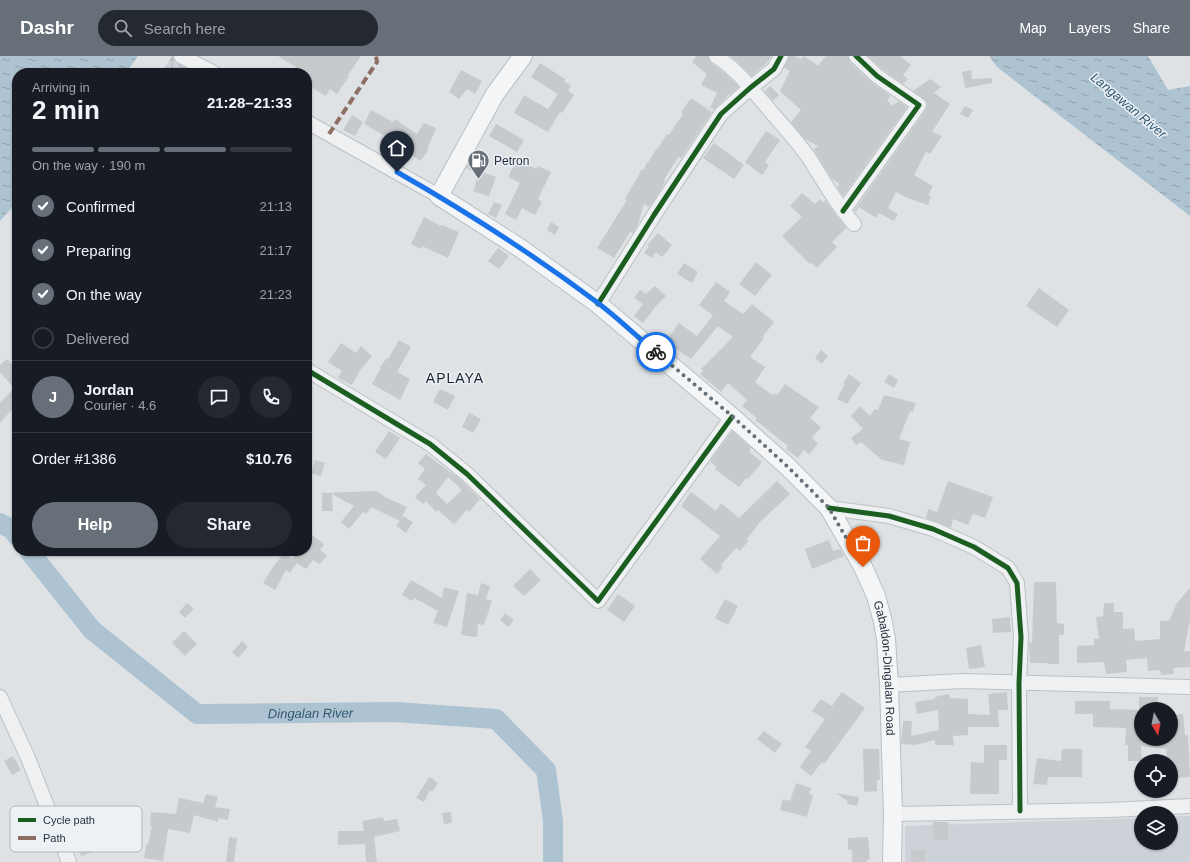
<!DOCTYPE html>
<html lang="en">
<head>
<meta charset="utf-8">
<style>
	:root { --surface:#171b24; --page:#242831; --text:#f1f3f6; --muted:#9ea1a6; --line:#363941; --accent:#677078 }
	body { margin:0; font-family:Arial,sans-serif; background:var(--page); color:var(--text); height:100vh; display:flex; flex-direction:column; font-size:15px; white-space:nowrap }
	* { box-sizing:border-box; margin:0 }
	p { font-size:13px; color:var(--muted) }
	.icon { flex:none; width:22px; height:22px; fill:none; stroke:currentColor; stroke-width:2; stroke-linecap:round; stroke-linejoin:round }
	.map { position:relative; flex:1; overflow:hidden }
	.panel { position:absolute; left:12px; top:12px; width:300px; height:488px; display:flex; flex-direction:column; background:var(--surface); border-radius:16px; box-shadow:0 1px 3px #0004 }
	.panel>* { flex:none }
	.needle { width:26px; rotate:170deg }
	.buttons { position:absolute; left:1134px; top:646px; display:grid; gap:8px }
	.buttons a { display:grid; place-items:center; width:44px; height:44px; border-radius:50%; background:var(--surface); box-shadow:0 1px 3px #0004; font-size:20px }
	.pin { position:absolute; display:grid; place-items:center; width:34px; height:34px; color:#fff; margin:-41px -17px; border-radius:50% 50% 50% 0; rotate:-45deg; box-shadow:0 0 4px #0007 }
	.pin .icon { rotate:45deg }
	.courier { position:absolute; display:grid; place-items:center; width:40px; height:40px; margin:-20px; border:3px solid #1a73e8; border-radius:50%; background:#fff; color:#222; box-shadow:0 1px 5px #0007 }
	.headline em { font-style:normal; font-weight:700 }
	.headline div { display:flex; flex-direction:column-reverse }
	.headline { display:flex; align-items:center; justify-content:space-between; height:68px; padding:0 20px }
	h1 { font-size:26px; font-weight:700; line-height:30px }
	.bar { display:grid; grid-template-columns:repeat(4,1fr); gap:6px 4px; align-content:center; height:48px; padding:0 20px }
	.bar i { height:5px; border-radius:3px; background:var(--line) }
	.bar .selected { background:var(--accent) }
	.bar p { grid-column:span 4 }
	.line { display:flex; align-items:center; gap:10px; padding:0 20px; border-top:1px solid var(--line) }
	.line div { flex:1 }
	.round { display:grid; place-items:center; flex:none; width:42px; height:42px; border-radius:21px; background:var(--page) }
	ol { padding:0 20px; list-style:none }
	li { display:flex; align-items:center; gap:12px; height:44px }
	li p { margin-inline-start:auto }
	li .icon { padding:4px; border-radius:50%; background:var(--accent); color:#fff; stroke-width:4 }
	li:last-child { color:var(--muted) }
	li i { width:22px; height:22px; border:2px solid var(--line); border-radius:50% }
	.button { display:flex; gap:8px; margin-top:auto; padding:8px 20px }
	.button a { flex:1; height:46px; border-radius:24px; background:var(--accent); color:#fff; font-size:16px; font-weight:700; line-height:46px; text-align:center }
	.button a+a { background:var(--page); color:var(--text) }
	header { display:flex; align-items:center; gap:24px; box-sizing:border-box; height:56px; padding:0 20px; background:var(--accent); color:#fff }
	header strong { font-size:19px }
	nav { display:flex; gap:22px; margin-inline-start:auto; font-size:14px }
	.search { width:280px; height:36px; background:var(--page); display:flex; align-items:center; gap:10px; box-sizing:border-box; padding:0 14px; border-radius:22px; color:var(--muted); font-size:15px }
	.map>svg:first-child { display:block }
	.built { fill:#cdd2d8 }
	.industrial { fill:url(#industrial-grid) }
	.water { fill:url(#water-ripples) }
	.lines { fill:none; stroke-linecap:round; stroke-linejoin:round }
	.river { stroke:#adc3d1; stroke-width:20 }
	.building { fill:#c7cacd; fill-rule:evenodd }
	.minor-casing { stroke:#bdc0c3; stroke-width:16 }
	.major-casing { stroke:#bbbfc3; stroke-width:20 }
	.minor { stroke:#eff0f2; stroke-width:14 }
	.major { stroke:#f3f5f6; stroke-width:18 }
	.quiet { stroke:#8d6e63; stroke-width:4; stroke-dasharray:8 4; stroke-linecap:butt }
	.cycleway-casing { stroke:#ecf1f5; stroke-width:8 }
	.cycleway { stroke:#1b5e20; stroke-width:5 }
	.done { stroke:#677078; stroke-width:4; stroke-dasharray:0 7.2 }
	.route { stroke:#1a73e8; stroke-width:5 }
	.labels { text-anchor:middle; stroke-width:3; stroke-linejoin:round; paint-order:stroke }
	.poi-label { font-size:12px; fill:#26323e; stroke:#ecf1f5; text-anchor:start }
	.street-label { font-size:12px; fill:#26323e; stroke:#ecf1f5 }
	.water-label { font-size:13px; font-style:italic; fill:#305772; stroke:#ecf1f5 }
	.quarter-label { font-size:14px; letter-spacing:1px; fill:#19232f; stroke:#ecf1f5 }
	.key { fill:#ecf1f5; stroke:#b1b8be; stroke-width:1 }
	.key-label { font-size:11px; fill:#26323e }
</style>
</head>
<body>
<header>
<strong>Dashr</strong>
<div class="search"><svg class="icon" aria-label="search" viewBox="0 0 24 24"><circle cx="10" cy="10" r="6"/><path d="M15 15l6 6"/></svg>Search here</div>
<nav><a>Map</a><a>Layers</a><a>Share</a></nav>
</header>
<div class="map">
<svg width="1190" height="806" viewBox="0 0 1190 806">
	<defs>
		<pattern id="industrial-grid" width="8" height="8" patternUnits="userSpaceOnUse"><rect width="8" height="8" fill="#cdd2d8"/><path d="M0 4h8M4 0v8" fill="none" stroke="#b0b5ba"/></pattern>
		<pattern id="water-ripples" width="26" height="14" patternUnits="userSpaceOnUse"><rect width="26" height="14" fill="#adc3d1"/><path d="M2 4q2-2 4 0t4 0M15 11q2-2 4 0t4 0" fill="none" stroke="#8d9fab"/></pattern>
	</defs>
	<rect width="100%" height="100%" fill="#dfe2e5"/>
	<path class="built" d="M1171,760H1190V806H905V770L1141,762V787H1171Z"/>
	<path class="industrial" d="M172,0H199L230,17H161Z"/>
	<g class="water">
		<path d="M0,0H138L126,17H17V146L0,165Z"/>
		<path d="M989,0H1148L1168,34L1190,30V160L997,11Z"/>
	</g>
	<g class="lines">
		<g class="river">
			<path d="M0,467L13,474L17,480"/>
			<path id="s1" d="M29,495L92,574L197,658L395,656L496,663L546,714L553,765V806"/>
		</g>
	</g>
	<g class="building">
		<path d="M278,0H361L348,19L349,20L337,38L330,33L326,40L307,29V17H305Z"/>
		<path d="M696,0H708L711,7L726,18L739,31L729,39L728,38L726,42L714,53L710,52L717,37L701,29L707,18L692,6Z"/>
		<path d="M731,0H771L767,7L752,20Z"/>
		<path d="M789,0H794L801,3L804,0L818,10L826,0H848L850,6L871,26L891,40L887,44L892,50L899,45L907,51L843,140L837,131L840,128L831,122L814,94L818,90L805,83L791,66L801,54L780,35L790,15L784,12Z"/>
		<path d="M868,0H900L911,9L903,19L908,23L903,28L882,13Z"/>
		<path d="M540,7L565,23L564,25L571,30L568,35L574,39L562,57L560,56L548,76L514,57L524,39L548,53L558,38L531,21Z"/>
		<path d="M461,14L482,25L475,38L467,33L459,43L449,36Z"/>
		<path d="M971,14L972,23L992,22V27L965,32L962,16Z"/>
		<path d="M930,23L941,31L934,37L950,48L932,76L942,80L930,98L926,96L914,119L933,130L928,139L931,140L928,149L905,141L896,136L888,152L898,158L894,165L879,157L876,162L859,151L855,156L854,155L926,54L927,49L926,45L913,35Z"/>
		<path d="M770,30L779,39L773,45L765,35Z"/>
		<path d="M691,42L712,56L681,102L678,101L664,124L665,125L662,132L649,151L644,148L638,168L633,177L630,176L614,202L597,192L627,144L625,143L642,113L644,114L647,106L648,107L657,92H658L667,78L669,79L683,58L681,56Z"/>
		<path d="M965,50L973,54L968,62L960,58Z"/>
		<path d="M371,54L393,66L395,63L417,78L424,67L436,72L427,94L428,95L420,105L408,96L406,99L382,85L385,80L364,68Z"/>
		<path d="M352,59L363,66L355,80L343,74Z"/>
		<path d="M496,68L524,84L517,96L489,80Z"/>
		<path d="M766,75L780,84L765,106L769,109L762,119L745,106Z"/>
		<path d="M714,87L744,109L734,123L703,102Z"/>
		<path d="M472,101L479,104L474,116L466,112Z"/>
		<path d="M517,103L536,113L538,110L551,116L538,143L542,146L535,159L522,152L516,164L505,158L520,127L508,121Z"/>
		<path d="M480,115L496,121L489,140L473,135Z"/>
		<path d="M802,137L815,148L820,143L823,146L825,144L846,172L832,186L837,191L817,212L812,207L810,208L782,180L802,161L790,150Z"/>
		<path d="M494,146L502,149L496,162L488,158Z"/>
		<path d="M424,161L441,170L442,169L459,176L448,202L422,190L421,193L411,188Z"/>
		<path d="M551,166L559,171L555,179L547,174Z"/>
		<path d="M658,177L672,189L662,201L656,196L652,202L644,197L649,190L647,189Z"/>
		<path d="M498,192L509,200L499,213L488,205Z"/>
		<path d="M756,206L772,219L755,240L739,228Z"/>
		<path d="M684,207L698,216L692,227L677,218Z"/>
		<path d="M716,226L730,236L724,245L743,258L752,248L774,266L763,280L764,282L750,301L765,311L755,326L772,339L774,337L777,339L785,328L819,351L810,362L821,371L812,382L818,387L809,399L804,394L798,402L786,393L788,390L755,364L757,362L742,350L747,344L728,327L721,336L700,318L703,315L701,313L733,281L718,270L691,303L666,286L679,267L697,280L713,259L699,249Z"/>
		<path d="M655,230L666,240L657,249L643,267L634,260L643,248L634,242L640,234L646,238Z"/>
		<path d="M1039,232L1069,254L1057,271L1026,250Z"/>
		<path d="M399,284L411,291L397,316L410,323L400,344L372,328L381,312L380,311L387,302L388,303Z"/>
		<path d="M341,287L356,297L361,290L372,300L361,313L352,329L338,322L342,315L328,306Z"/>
		<path d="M821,294L828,300L822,308L815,302Z"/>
		<path d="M7,303L12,309L17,305V348L0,367V347L14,332L0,316V309Z"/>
		<path d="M849,318L861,327L847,348L837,343L845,328L843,327Z"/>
		<path d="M889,318L898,324L894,332L884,326Z"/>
		<path d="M440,333L455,340L448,354L433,346Z"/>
		<path d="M884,339L916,347L913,356L910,355L899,383L910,386L904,409L882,404L861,386L856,389L851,382L863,373L851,360L860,350L870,360L875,353L878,354Z"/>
		<path d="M469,357L481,363L473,377L462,371Z"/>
		<path d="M389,375L400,382L386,403L375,396Z"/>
		<path d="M732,375L751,392L749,396L762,406L748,423L746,422L739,431L715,413L716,410L710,406Z"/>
		<path d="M426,398L461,424L480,443L469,456L467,454L454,468L438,454L436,456L426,445L423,448L415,441L426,429L418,423L425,413L418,407ZM448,421L462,434L447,448L436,437Z"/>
		<path d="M315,404L325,407L321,420L311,417Z"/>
		<path d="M777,425L790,438L761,465L747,483L748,485L740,495L736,492L721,509L723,511L717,518L700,503L720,480L681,450L691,436L716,455L721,447L739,462Z"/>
		<path d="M948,425L993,441L985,462L973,458L968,469L953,463L951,472L926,462L928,453L937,456Z"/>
		<path d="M376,435L385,441L407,451L400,465L371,451L366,458L363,456L349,473L341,466L354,450L332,438L333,455H322V437Z"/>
		<path d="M403,460L413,466L406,477L396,470Z"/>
		<path d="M307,475L324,488L320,494L327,499L320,508L313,504L306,513L297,507L290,517L286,514L275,534L263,527L273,511L284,497L292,503L298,495H307Z"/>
		<path d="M829,484L833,495L840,493L844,500L812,513L805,493Z"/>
		<path d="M530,513L541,524L524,540L513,530Z"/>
		<path d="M411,524L442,542L444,531L459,535L447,571L433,567L438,555L414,542L412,545L402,539Z"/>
		<path d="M1034,526H1056L1057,567L1064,568V579H1059V608H1047V607H1030L1029,587H1032Z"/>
		<path d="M481,527L490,530L486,543L492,545L484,569L478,568L477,581L461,579L467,537L478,539Z"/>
		<path d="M1190,532V564L1184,595H1190V611L1173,612L1174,618L1161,619L1160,614L1148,615L1147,602L1126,604L1127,616L1106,618L1104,606L1077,607V590L1094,589V583H1099L1096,561L1103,560L1104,547H1114V556H1123V573L1134,572L1135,585L1160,583V565H1169L1177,547Z"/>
		<path d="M618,538L635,550L624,566L607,554Z"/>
		<path d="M725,543L738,550L728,569L715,562Z"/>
		<path d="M187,547L194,553L185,562L179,556Z"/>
		<path d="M505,557L514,564L508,571L500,564Z"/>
		<path d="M1010,561L1011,576L993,577L992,563Z"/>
		<path d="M184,575L197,588L185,600L172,587Z"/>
		<path d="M242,585L248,591L238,602L232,596Z"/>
		<path d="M981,589L985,611L969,613L966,592Z"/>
		<path d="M842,636L865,652L824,708L822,706L811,720L800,711L811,695L805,691L825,663L812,655L821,643L832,650Z"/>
		<path d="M1007,636L1008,654H998L999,671H968V679L953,680L954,689H935V684L915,689L901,688L903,665H912L911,680L939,674L938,654L917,658L915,646L935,643V641L949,638L950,642L968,643V658L990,659L988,638Z"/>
		<path d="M1139,641H1158L1157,653H1139Z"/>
		<path d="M1075,645H1110V653L1141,654V683L1173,684L1171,659L1183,658L1185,679H1188L1190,721L1171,722V705H1167L1166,693L1141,690L1142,705H1128V689H1125L1126,672L1093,671V658H1075Z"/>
		<path d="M764,675L782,688L775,697L757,683Z"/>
		<path d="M984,689H1007V704H999V738H970L971,706L984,707Z"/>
		<path d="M863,693H879L880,724H877V735L864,736Z"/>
		<path d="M1062,693H1082V721H1048L1047,729L1033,728L1037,702L1061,705Z"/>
		<path d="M13,700L21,714L12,719L4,705Z"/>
		<path d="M429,721L435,724L434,725L438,727L432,736L430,734L424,746L416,742Z"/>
		<path d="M796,727L811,732L809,738L813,739L807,761L780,754L783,743L790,745Z"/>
		<path d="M836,737L859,741L857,750L847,748L848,746Z"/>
		<path d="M206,738L218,741L215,751L230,753L228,764L218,762V766L194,759L190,777L168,773L163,805L144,802L146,789H148L152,770H150L151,756L176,758L179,742L203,747Z"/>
		<path d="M451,756L452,767L444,768L442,757Z"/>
		<path d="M383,761L384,765L397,763L400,775L374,781L377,806H366L365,788L338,789V775H364L362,765Z"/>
		<rect x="933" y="766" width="15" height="18"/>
		<path d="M98,781L102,793L81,800L78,788Z"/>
		<path d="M229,781L237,782L234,806H226Z"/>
		<path d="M868,781L870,803L867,804V806H852V794H848V782Z"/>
		<rect x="911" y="794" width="14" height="12"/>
	</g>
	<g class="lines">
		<defs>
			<g id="minor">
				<path d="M181,0L214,17"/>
				<path d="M716,0C738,14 755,37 772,57C784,71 798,86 809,102C823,124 836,148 854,168"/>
				<path d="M307,66L439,140"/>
				<path d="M843,155L919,49L877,20L856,0"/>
				<path d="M598,248L654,159L721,58L750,32L774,13L781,0"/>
				<path d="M307,314L430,388L467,418L598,545L732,361"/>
				<path d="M829,452L889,460L933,473L974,491L1008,512L1017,527L1021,581L1019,627L1020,755"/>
				<path d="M889,629L962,625L1190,631"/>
				<path d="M0,641L28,702L69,806"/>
				<path d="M893,758L1110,754L1190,750"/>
			</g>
			<g id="major">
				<path id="s2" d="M523,0L495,38L439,140L520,192L598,248L732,361L787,410L829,452L863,511L876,540L883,566L886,583L889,629L893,758L892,806"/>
			</g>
		</defs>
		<use href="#minor" class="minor-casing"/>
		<use href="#major" class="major-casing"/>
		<use href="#minor" class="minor"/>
		<use href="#major" class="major"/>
		<path class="quiet" d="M329,78L377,6L376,0"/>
		<defs>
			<g id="cycleway">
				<path d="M843,155L919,49L877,20L856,0"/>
				<path d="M598,248L654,159L721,58L750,32L774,13L781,0"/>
				<path d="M307,314L430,388L467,418L598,545L732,361"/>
				<path d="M829,452L889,460L933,473L974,491L1008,512L1017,527L1021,581L1019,627L1020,755"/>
			</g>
		</defs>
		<use href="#cycleway" class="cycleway-casing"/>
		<use href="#cycleway" class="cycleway"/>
	</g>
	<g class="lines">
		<path class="done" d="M656,296L732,360L787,410L829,452L863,511"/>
		<path class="route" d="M397,116C467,156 534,199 598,247C618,262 636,280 656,296"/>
	</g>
	<defs>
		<symbol id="fuel-pin" viewBox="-11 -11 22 30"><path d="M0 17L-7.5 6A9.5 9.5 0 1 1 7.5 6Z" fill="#677078" stroke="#ecf1f5"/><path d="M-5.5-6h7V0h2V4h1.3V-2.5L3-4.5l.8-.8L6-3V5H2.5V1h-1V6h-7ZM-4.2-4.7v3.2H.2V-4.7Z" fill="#fff"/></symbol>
	</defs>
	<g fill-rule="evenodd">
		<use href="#fuel-pin" x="466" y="92" width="25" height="34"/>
	</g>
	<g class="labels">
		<g class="poi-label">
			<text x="494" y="109">Petron</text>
		</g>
		<g class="street-label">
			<text dy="4" stroke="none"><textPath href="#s2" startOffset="837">Gabaldon-Dingalan Road</textPath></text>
		</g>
		<g class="water-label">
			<text transform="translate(1129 49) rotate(40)" y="5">Langawan River</text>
			<text dy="5" stroke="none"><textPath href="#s1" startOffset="349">Dingalan River</textPath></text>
		</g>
		<g class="quarter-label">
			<text x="455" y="327">APLAYA</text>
		</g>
	</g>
	<rect x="10" y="750" width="132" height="46" rx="6" class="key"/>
	<rect x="18" y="762" width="18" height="4" fill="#1b5e20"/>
	<rect x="18" y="780" width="18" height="4" fill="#8d6e63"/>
	<g class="key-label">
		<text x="43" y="768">Cycle path</text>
		<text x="43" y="786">Path</text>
	</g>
</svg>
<div class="buttons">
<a><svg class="needle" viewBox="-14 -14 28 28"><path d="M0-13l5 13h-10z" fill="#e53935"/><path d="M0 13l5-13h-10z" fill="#9ea1a6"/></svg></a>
<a><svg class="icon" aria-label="locate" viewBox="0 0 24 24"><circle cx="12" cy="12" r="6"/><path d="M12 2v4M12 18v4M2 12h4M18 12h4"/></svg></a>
<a><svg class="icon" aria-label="layers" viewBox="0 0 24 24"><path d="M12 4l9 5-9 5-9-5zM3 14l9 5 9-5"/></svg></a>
</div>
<div class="pin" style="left:863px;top:511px;background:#ea580c"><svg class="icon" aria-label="bag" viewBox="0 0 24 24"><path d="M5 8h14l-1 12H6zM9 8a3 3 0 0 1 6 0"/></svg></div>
<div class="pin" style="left:397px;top:116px;background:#1f2937"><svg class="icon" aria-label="home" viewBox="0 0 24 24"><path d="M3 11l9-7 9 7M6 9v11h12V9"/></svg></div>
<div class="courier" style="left:656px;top:296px"><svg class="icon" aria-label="bike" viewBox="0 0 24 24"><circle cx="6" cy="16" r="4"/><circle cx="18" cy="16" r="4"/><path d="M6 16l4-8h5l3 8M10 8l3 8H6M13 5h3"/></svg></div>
<section class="panel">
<div class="headline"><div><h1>2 min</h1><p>Arriving in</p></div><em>21:28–21:33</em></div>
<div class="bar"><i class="selected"></i><i class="selected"></i><i class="selected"></i><i></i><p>On the way · 190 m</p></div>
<ol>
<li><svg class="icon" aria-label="check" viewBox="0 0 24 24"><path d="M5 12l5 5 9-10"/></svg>Confirmed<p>21:13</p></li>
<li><svg class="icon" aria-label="check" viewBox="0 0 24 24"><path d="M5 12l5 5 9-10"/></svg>Preparing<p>21:17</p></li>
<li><svg class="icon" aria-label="check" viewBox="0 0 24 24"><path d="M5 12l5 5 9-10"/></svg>On the way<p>21:23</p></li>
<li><i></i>Delivered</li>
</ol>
<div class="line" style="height:72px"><b class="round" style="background:var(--accent);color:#fff">J</b><div><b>Jordan</b><p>Courier · 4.6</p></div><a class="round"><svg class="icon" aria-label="chat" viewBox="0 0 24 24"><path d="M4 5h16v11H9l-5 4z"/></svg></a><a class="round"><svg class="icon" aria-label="phone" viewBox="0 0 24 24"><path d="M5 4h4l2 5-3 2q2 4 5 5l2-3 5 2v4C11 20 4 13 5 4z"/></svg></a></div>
<div class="line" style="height:52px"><div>Order #1386</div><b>$10.76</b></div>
<div class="button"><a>Help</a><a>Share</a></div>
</section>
</div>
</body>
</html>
